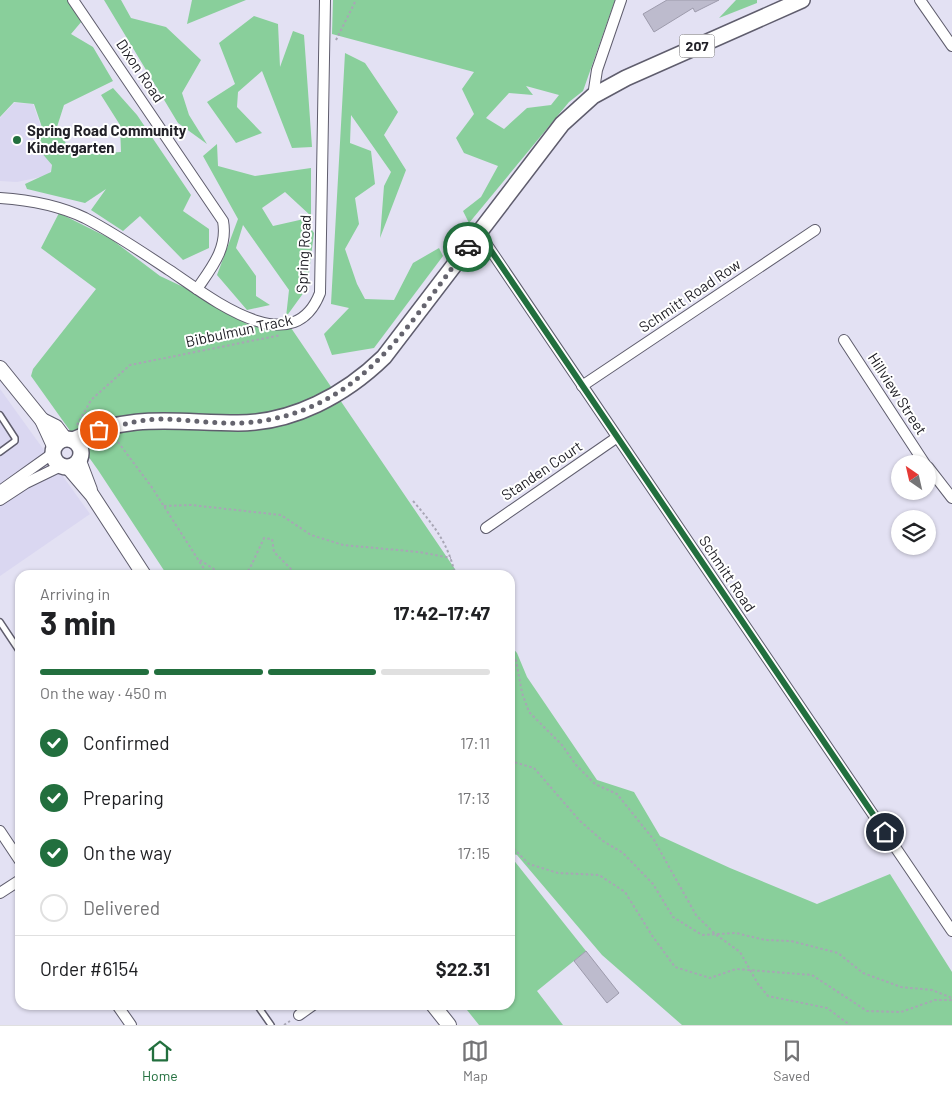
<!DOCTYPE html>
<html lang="en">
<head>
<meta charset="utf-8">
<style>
	:root { --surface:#fff; --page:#f2f2f2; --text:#202124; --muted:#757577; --line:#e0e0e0; --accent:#226f3e }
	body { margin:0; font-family:Barlow,sans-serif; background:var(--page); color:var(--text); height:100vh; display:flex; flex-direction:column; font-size:19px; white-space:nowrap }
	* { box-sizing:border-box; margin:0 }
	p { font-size:16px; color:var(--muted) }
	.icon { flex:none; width:28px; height:28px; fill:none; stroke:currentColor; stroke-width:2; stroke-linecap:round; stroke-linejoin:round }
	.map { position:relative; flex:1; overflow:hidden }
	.panel { position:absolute; left:15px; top:570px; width:500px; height:440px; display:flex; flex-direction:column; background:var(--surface); border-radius:15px; box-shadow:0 1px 4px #0004 }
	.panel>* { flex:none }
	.needle { width:32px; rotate:326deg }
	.buttons { position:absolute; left:891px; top:455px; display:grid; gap:10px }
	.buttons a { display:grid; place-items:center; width:45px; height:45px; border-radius:50%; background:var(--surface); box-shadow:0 1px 4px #0004; font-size:25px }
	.pin { position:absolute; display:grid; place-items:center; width:42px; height:42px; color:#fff; margin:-21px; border:2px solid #fff; border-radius:50%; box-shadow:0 1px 5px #0007 }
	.courier { position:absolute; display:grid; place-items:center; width:50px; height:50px; margin:-25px; border:4px solid #226f3e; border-radius:50%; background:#fff; color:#222; box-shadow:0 1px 6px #0007 }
	.overview em { font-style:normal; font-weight:700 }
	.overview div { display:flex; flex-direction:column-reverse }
	.overview { display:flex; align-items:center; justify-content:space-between; height:85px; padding:0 25px }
	h1 { font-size:32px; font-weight:700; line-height:38px }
	.bar { display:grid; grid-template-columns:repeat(4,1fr); gap:8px 5px; align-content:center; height:60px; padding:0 25px }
	.bar i { height:6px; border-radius:4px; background:var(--line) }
	.bar .current { background:var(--accent) }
	.bar p { grid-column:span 4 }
	.line { display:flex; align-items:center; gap:12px; padding:0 25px; border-top:1px solid var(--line) }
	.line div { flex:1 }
	ol { padding:0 25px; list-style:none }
	li { display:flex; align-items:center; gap:15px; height:55px }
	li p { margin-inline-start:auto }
	li .icon { padding:5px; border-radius:50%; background:var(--accent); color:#fff; stroke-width:4 }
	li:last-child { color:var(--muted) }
	li i { width:28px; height:28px; border:2px solid var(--line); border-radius:50% }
	.tab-bar { display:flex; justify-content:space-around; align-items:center; height:70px; border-top:1px solid var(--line); background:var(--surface); font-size:14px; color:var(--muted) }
	.tab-bar a { display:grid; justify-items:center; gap:2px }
	.tab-bar .current { color:var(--accent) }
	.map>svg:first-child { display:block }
	.built { fill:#dad7f1 }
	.green { fill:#89cf9b; fill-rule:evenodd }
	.building { fill:#bdbbcd; stroke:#9d9bac }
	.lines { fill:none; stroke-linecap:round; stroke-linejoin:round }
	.lane-casing { stroke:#5f5d6d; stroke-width:8 }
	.street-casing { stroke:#5f5d6d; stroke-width:12 }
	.secondary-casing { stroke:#5f5d6d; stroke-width:16 }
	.primary-casing { stroke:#5f5d6d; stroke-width:18 }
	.path { stroke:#a8a6b5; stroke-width:2; stroke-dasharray:2.5 2.5; stroke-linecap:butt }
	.lane { stroke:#fff; stroke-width:5 }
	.street { stroke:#fff; stroke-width:10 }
	.secondary { stroke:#fff; stroke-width:14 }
	.primary { stroke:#fff; stroke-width:15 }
	.done { stroke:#65646e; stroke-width:5; stroke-dasharray:0 9 }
	.route { stroke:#226f3e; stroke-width:6 }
	.poi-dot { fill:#226f3e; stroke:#fff; stroke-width:2 }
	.labels { text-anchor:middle; stroke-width:4; stroke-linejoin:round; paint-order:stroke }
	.shield { fill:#fff; stroke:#646368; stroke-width:1 }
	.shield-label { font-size:14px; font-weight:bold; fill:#212027 }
	.street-label { font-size:15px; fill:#212027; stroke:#fff }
	.poi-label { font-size:15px; font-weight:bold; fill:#212027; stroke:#fff; text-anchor:start }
</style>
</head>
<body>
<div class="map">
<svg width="952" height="1025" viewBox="0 0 952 1025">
	<rect width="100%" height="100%" fill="#e3e1f3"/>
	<g class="built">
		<path d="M14,103L33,104L43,133L36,136L34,144L52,165L51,171L45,176L17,182L0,181V118Z"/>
		<path d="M0,389L90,514L0,576Z"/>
	</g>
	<g class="green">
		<path d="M0,0H68L82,21L71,34L93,47L113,81L64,105L56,130L75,155L121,152L120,125L101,95L113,88L137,115L191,195L183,211L209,229V248L183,260L140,216L123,231L91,210L106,189L85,203L27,189L25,184L51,172L52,165L34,144L36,136L44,133L34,104L14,102L0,117Z"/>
		<path d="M104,0H121L131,18L166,27L201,60L182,93L189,115L207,144L178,123Z"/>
		<path d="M192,0H246L187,24Z"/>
		<path d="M333,0H615L583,91L569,102L469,223L463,211L481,197L498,166L464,153L456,138L474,114L462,89L474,72L332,34ZM526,86L559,95L551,105L527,108L504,129L486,118L509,93L533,95Z"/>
		<path d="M736,0H757V3L719,18Z"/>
		<path d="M254,16L278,24L280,67L293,31L304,35L312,147L292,148L262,71L238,92L237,107L262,133L236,143L207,102L235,84L219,43Z"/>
		<path d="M345,53L365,63L398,112L384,135L406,170L380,238L384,186L391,172L351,115L350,143L371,151L375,184L355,198L359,224L345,249L357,284L365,299L394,300L413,263L439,248L443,256L374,348L332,355L324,334L349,308L331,304Z"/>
		<path d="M217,144L218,166L255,176L311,168V216L285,192L262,208L273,226L304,219L314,233L307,288L286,317L289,290L243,225L236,248L256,276V296L270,305L247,310L217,275L238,219L203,156Z"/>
		<path d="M59,213L111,239L160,276L196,293L247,324L287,322L459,575H167L98,470L31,376L33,369L96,289L41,248Z"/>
		<path d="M510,645L517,653L527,677L597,780L634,792L660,836L730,868L817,904L890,874L952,972V1025H682L602,955L517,855L510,853Z"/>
		<path d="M512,858L586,951L537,991L563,1025H479L463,1005H510Z"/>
	</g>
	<g class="building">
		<path d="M667,0H719L695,12L693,8L654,32L643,14Z"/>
		<path d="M586,951L619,993L607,1003L574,961Z"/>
	</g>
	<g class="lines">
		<defs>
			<g id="lane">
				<path d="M0,415L15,438V441L0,452"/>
				<path d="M0,622L20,652"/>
				<path d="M257,1005L271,1025"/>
			</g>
			<g id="street">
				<path d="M73,0L223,221C228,248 212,267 197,289"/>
				<path d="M920,0L952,46"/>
				<path d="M593,96L597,70L621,0"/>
				<path d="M0,198C30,200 58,205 85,218C114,233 142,252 169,270C207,295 292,365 320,293L325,0"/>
				<path d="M479,233L952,931"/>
				<path d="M844,340L925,464"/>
				<path d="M582,386L815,230"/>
				<path d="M928,467L952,498"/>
				<path d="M0,491L52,454"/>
				<path d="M0,500L26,483L61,466"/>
				<path d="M486,528L616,438"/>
				<path d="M0,831L20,861"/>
				<path d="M0,893L20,880"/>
				<path d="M117,1005L131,1025"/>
				<path d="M299,1015L313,1005"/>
			</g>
			<g id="secondary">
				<path d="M0,368L42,420L54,446"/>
				<path d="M42,420L56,427L65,439"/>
				<path d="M79,461L90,490"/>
				<path d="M68,467L92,495L144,575"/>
				<path d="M433,1005L449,1025"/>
			</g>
			<g id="primary">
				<circle cx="67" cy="453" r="14"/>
				<path d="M73,440C131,412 177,423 238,423C293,423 345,395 384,357L562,124L593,96L626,78L802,0"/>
			</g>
		</defs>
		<use href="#lane" class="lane-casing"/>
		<use href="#street" class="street-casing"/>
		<use href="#secondary" class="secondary-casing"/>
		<use href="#primary" class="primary-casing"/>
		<g class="path">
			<path d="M336,40L356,0"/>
			<path d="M77,425L91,400L130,365L281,335"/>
			<path d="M115,438L151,486L208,575"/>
			<path d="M413,501C433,524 449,544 455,575"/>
			<path d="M164,506L191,505L281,515L311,535L343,545L419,552L451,558"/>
			<path d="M200,560L223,575"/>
			<path d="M245,575L250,568L264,538L272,539L274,552L297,575"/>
			<path d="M510,651L516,660L522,693L529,712L562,745L576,765L595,784L617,794L654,840L696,915L715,934L740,952L758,984L768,996L827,1008L850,1025"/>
			<path d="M510,761L534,768L580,821L603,841L623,853L653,884L673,917L702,935L736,933L765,940L791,941L838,953L863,973L901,987L932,990L952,998"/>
			<path d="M510,845L529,864L558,873L599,875L625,892L653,937L675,967L710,978L736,969L812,975L867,1011L901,1012L935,1000H952"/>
			<path d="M284,1025L290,1021"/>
		</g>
		<use href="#lane" class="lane"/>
		<use href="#street" class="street"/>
		<use href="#secondary" class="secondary"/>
		<use href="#primary" class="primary"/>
	</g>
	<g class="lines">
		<path class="done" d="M99,430C119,426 137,420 158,419C186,419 213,424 241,423C358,416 404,330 468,247"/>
		<path class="route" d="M468,247L479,233L885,832"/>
	</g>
	<circle class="poi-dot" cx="17" cy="140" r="5"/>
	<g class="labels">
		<rect class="shield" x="679.5" y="34.5" width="35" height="23" rx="4"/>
		<g class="shield-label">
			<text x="697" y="51">207</text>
		</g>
		<g class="street-label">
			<text transform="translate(140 71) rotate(56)" y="5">Dixon Road</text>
			<text transform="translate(304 254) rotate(-87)" y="5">Spring Road</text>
			<text transform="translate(690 296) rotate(-34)" y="5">Schmitt Road Row</text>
			<text transform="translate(239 331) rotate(-12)" y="5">Bibbulmun Track</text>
			<text transform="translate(897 394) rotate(57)" y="5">Hillview Street</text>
			<text transform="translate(542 471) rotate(-34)" y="5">Standen Court</text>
			<text transform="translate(727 574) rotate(56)" y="5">Schmitt Road</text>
		</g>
		<g class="poi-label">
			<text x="27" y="136">Spring Road Community<tspan x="27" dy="17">Kindergarten</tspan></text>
		</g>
	</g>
</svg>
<div class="buttons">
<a><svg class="needle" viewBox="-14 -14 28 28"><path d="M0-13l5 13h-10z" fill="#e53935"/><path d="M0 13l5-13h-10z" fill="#757577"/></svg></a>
<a><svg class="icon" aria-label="layers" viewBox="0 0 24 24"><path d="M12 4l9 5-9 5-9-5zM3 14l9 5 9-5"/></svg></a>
</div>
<div class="pin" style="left:99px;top:430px;background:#ea580c"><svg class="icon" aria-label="bag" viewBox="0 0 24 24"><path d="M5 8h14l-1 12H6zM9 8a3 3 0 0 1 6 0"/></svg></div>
<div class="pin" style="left:885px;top:832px;background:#1f2937"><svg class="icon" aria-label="home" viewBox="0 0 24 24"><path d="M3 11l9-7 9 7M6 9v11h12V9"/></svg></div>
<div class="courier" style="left:468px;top:247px"><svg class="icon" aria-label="car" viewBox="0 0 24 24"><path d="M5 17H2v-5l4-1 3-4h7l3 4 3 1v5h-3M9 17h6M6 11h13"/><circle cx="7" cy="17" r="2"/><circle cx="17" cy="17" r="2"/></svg></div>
<section class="panel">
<div class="overview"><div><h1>3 min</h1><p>Arriving in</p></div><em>17:42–17:47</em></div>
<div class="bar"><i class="current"></i><i class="current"></i><i class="current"></i><i></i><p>On the way · 450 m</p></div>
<ol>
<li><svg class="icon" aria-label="check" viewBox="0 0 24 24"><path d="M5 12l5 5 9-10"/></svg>Confirmed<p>17:11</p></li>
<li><svg class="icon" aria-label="check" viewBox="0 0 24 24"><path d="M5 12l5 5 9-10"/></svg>Preparing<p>17:13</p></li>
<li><svg class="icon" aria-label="check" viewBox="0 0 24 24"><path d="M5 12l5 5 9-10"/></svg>On the way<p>17:15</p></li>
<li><i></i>Delivered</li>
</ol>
<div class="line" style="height:65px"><div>Order #6154</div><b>$22.31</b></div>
</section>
</div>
<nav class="tab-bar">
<a class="current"><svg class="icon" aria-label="home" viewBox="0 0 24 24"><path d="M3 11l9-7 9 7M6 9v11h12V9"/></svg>Home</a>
<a><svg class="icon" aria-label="map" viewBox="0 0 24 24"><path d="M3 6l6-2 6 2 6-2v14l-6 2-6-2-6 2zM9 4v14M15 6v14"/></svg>Map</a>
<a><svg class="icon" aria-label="saved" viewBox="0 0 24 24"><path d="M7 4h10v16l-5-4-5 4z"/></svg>Saved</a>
</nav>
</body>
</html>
